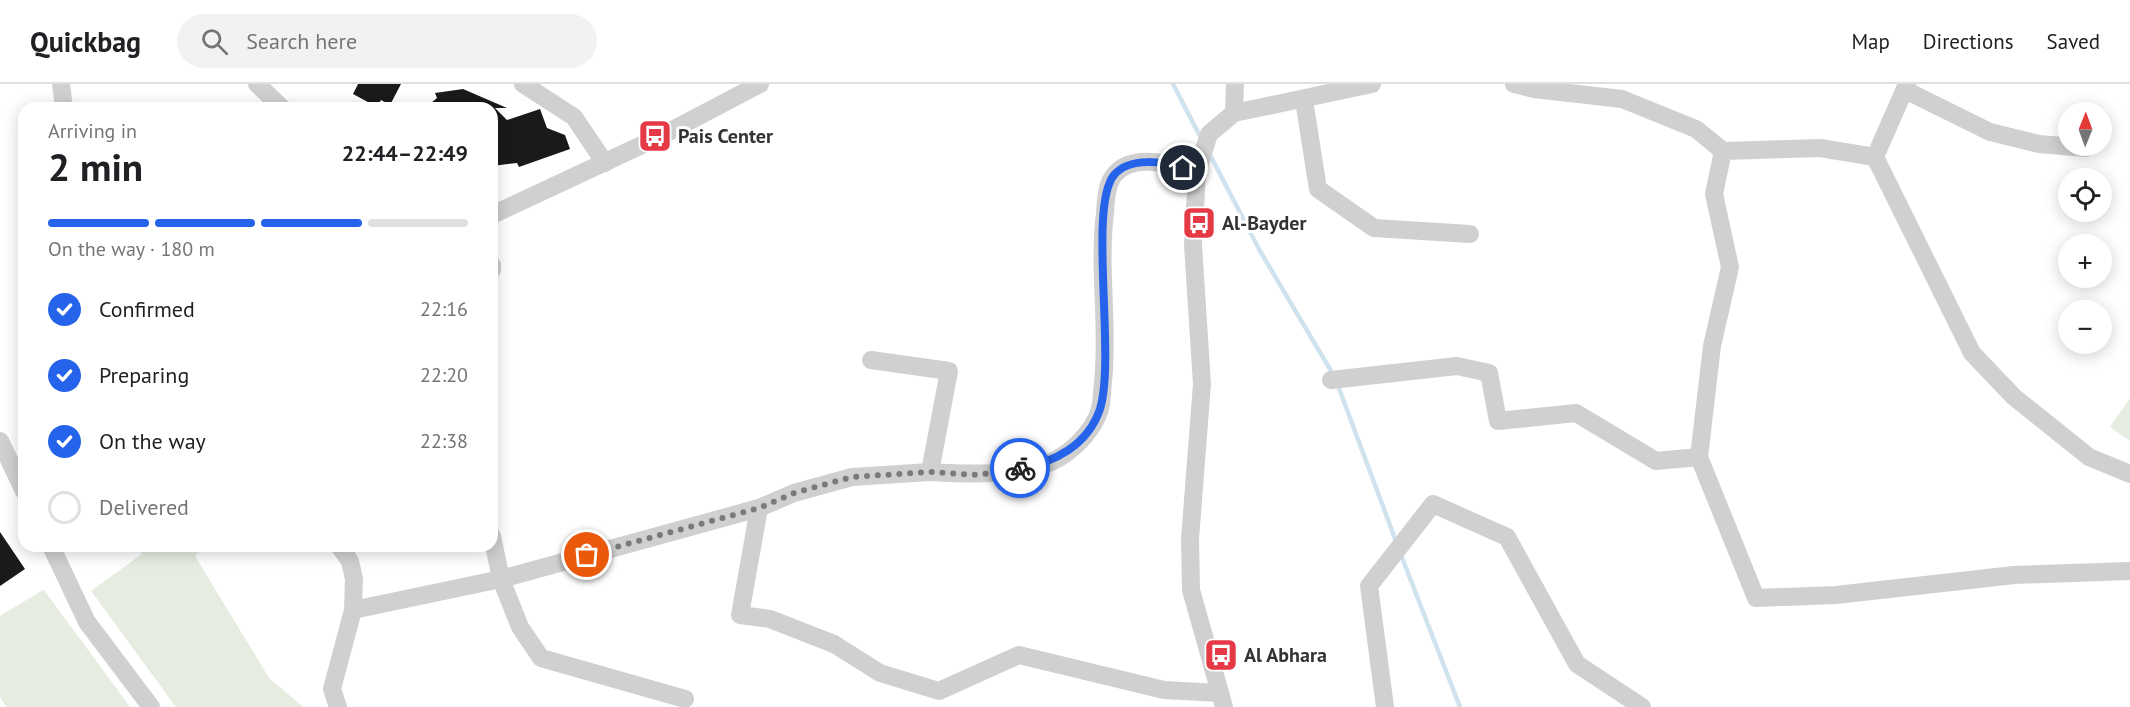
<!DOCTYPE html>
<html lang="en">
<head>
<meta charset="utf-8">
<style>
	:root { --surface:#fff; --page:#f2f2f2; --text:#202124; --muted:#757577; --line:#e0e0e0; --accent:#2563eb }
	body { margin:0; font-family:"PT Sans",sans-serif; background:var(--page); color:var(--text); height:100vh; display:flex; flex-direction:column; font-size:22px; white-space:nowrap }
	* { box-sizing:border-box; margin:0 }
	p { font-size:20px; color:var(--muted) }
	.icon { flex:none; width:33px; height:33px; fill:none; stroke:currentColor; stroke-width:2; stroke-linecap:round; stroke-linejoin:round }
	.map { position:relative; flex:1; overflow:hidden }
	.panel { position:absolute; left:18px; top:18px; width:480px; height:450px; display:flex; flex-direction:column; background:var(--surface); border-radius:18px; box-shadow:0 3px 15px #0003 }
	.panel>* { flex:none }
	.needle { width:39px; rotate:1deg }
	.fabs { position:absolute; left:2058px; top:18px; display:grid; gap:12px }
	.fabs a { display:grid; place-items:center; width:54px; height:54px; border-radius:50%; background:var(--surface); box-shadow:0 3px 15px #0003; font-size:30px }
	.pin { position:absolute; display:grid; place-items:center; width:51px; height:51px; color:#fff; margin:-26px; border:3px solid #fff; border-radius:50%; box-shadow:0 2px 6px #0007 }
	.courier { position:absolute; display:grid; place-items:center; width:60px; height:60px; margin:-30px; border:4px solid #2563eb; border-radius:50%; background:#fff; color:#222; box-shadow:0 2px 8px #0007 }
	.headline em { font-style:normal; font-weight:800 }
	.headline div { display:flex; flex-direction:column-reverse }
	.headline { display:flex; align-items:center; justify-content:space-between; height:102px; padding:0 30px }
	h1 { font-size:39px; font-weight:800; line-height:45px }
	.bar { display:grid; grid-template-columns:repeat(4,1fr); gap:9px 6px; align-content:center; height:72px; padding:0 30px }
	.bar i { height:8px; border-radius:4px; background:var(--line) }
	.bar .selected { background:var(--accent) }
	.bar p { grid-column:span 4 }
	ol { padding:0 30px; list-style:none }
	li { display:flex; align-items:center; gap:18px; height:66px }
	li p { margin-inline-start:auto }
	li .icon { padding:6px; border-radius:50%; background:var(--accent); color:#fff; stroke-width:4 }
	li:last-child { color:var(--muted) }
	li i { width:33px; height:33px; border:3px solid var(--line); border-radius:50% }
	header { display:flex; align-items:center; gap:36px; box-sizing:border-box; height:84px; padding:0 30px; background:var(--surface); border-bottom:2px solid var(--line) }
	header strong { font-size:28px }
	nav { display:flex; gap:33px; margin-inline-start:auto; font-size:21px }
	.search { width:420px; height:54px; background:var(--page); display:flex; align-items:center; gap:15px; box-sizing:border-box; padding:0 21px; border-radius:33px; color:var(--muted); font-size:22px }
	.map>svg:first-child { display:block }
	.green { fill:#e6ecdf }
	.lines { fill:none; stroke-linecap:round; stroke-linejoin:round }
	.stream { stroke:#cfe2ee; stroke-width:4.5 }
	.building { fill:#1a1a1a }
	.minor { stroke:#d0d0d0; stroke-width:18 }
	.done { stroke:#7a7a7a; stroke-width:6; stroke-dasharray:0 10.8 }
	.route { stroke:#2563eb; stroke-width:8 }
	.labels { text-anchor:middle; stroke-width:6; stroke-linejoin:round; paint-order:stroke }
	.poi-label { font-size:20px; font-weight:bold; fill:#333; stroke:#fff; text-anchor:start }
</style>
</head>
<body>
<header>
<strong>Quickbag</strong>
<div class="search"><svg class="icon" aria-label="search" viewBox="0 0 24 24"><circle cx="10" cy="10" r="6"/><path d="M15 15l6 6"/></svg>Search here</div>
<nav><a>Map</a><a>Directions</a><a>Saved</a></nav>
</header>
<div class="map">
<svg width="2130" height="623" viewBox="0 0 2130 623">
	<rect width="100%" height="100%" fill="#fff"/>
	<g class="green">
		<path d="M2130,314V357L2110,343Z"/>
		<path d="M136,462H205L195,472L269,594L303,623H176L91,507L142,470Z"/>
		<path d="M43,506H44L130,623H6L0,613V532Z"/>
	</g>
	<g class="lines">
		<g class="stream">
			<path d="M1173,0L1202,56"/>
			<path d="M1209,69L1260,167L1334,292"/>
			<path d="M1337,299L1397,460"/>
			<path d="M1401,471L1460,623"/>
		</g>
	</g>
	<g class="building">
		<path d="M358,0H401L390,21L381,16L377,23L353,10Z"/>
		<path d="M463,5L507,24H495L507,36L540,25L547,44L565,51L570,65L519,83L517,79L492,82V24H425L437,14L435,9Z"/>
		<path d="M0,448L25,485L0,502Z"/>
	</g>
	<g class="lines">
		<g class="minor">
			<path d="M61,0L64,24"/>
			<path d="M257,0L282,24"/>
			<path d="M523,0L574,33L605,79"/>
			<path d="M1514,0L1534,5L1622,15L1696,45L1723,67"/>
			<path d="M1907,0L1875,73L1972,269L2014,313L2089,373L2130,390"/>
			<path d="M1905,6L1990,48L2039,60L2086,64"/>
			<path d="M1304,16L1318,105L1374,144L1470,150"/>
			<path d="M1234,29L1372,0"/>
			<path d="M1875,73L1820,64L1723,67L1714,110L1730,183L1712,262L1699,373L1756,514L1836,511L2014,491L2130,487"/>
			<path d="M492,131L661,52L760,0"/>
			<path d="M492,181V186"/>
			<path d="M871,276L949,287L930,388C967,390 1007,392 1043,381C1067,374 1093,349 1100,325C1102,317 1102,306 1103,298C1109,242 1098,185 1105,129C1106,117 1106,100 1115,90C1134,68 1173,81 1197,88"/>
			<path d="M1331,296L1457,282L1489,289L1498,337L1576,329L1656,377L1699,373"/>
			<path d="M0,357L24,407"/>
			<path d="M930,388L852,393L794,409L759,424L740,531L770,535L834,560L880,589L939,607L1019,571L1164,606L1220,609"/>
			<path d="M492,452L501,495L520,543L541,574L685,615"/>
			<path d="M51,462L87,538L151,623"/>
			<path d="M353,526L501,495L759,424"/>
			<path d="M338,623L332,605L353,526L354,495L350,477L339,462"/>
			<path d="M1224,623L1191,506L1190,455L1202,300L1193,161L1197,88L1209,50L1234,29L1235,0"/>
			<path d="M1385,623L1369,502L1433,420L1507,453L1577,580L1642,623"/>
		</g>
	</g>
	<g class="lines">
		<path class="done" d="M587,471L759,424L794,409L852,393L930,388L978,391L1020,384"/>
		<path class="route" d="M1020,384C1054,379 1088,361 1100,325C1116,273 1088,123 1114,91C1130,72 1164,78 1183,84"/>
	</g>
	<defs>
		<symbol id="bus-square" viewBox="-11 -11 22 22"><rect x="-9" y="-9" width="18" height="18" rx="4" fill="#e63946" stroke="#fff"/><path d="M-5-6H5V4H4V6H2V4H-2V6H-4V4H-5ZM-3.5-4V0h7V-4ZM-3.5 1.2v1.5H-2V1.2ZM2 1.2v1.5H3.5V1.2Z" fill="#fff"/></symbol>
	</defs>
	<g fill-rule="evenodd">
		<use href="#bus-square" x="636" y="33" width="38" height="38"/>
		<use href="#bus-square" x="1180" y="120" width="38" height="38"/>
		<use href="#bus-square" x="1202" y="552" width="38" height="38"/>
	</g>
	<g class="labels">
		<g class="poi-label">
			<text x="678" y="59">Pais Center</text>
			<text x="1222" y="146">Al-Bayder</text>
			<text x="1244" y="578">Al Abhara</text>
		</g>
	</g>
</svg>
<div class="fabs">
<a><svg class="needle" viewBox="-14 -14 28 28"><path d="M0-13l5 13h-10z" fill="#e53935"/><path d="M0 13l5-13h-10z" fill="#757577"/></svg></a>
<a><svg class="icon" aria-label="locate" viewBox="0 0 24 24"><circle cx="12" cy="12" r="6"/><path d="M12 2v4M12 18v4M2 12h4M18 12h4"/></svg></a>
<a>+</a>
<a>−</a>
</div>
<div class="pin" style="left:587px;top:471px;background:#ea580c"><svg class="icon" aria-label="bag" viewBox="0 0 24 24"><path d="M5 8h14l-1 12H6zM9 8a3 3 0 0 1 6 0"/></svg></div>
<div class="pin" style="left:1183px;top:84px;background:#1f2937"><svg class="icon" aria-label="home" viewBox="0 0 24 24"><path d="M3 11l9-7 9 7M6 9v11h12V9"/></svg></div>
<div class="courier" style="left:1020px;top:384px"><svg class="icon" aria-label="bike" viewBox="0 0 24 24"><circle cx="6" cy="16" r="4"/><circle cx="18" cy="16" r="4"/><path d="M6 16l4-8h5l3 8M10 8l3 8H6M13 5h3"/></svg></div>
<section class="panel">
<div class="headline"><div><h1>2 min</h1><p>Arriving in</p></div><em>22:44–22:49</em></div>
<div class="bar"><i class="selected"></i><i class="selected"></i><i class="selected"></i><i></i><p>On the way · 180 m</p></div>
<ol>
<li><svg class="icon" aria-label="check" viewBox="0 0 24 24"><path d="M5 12l5 5 9-10"/></svg>Confirmed<p>22:16</p></li>
<li><svg class="icon" aria-label="check" viewBox="0 0 24 24"><path d="M5 12l5 5 9-10"/></svg>Preparing<p>22:20</p></li>
<li><svg class="icon" aria-label="check" viewBox="0 0 24 24"><path d="M5 12l5 5 9-10"/></svg>On the way<p>22:38</p></li>
<li><i></i>Delivered</li>
</ol>
</section>
</div>
</body>
</html>
